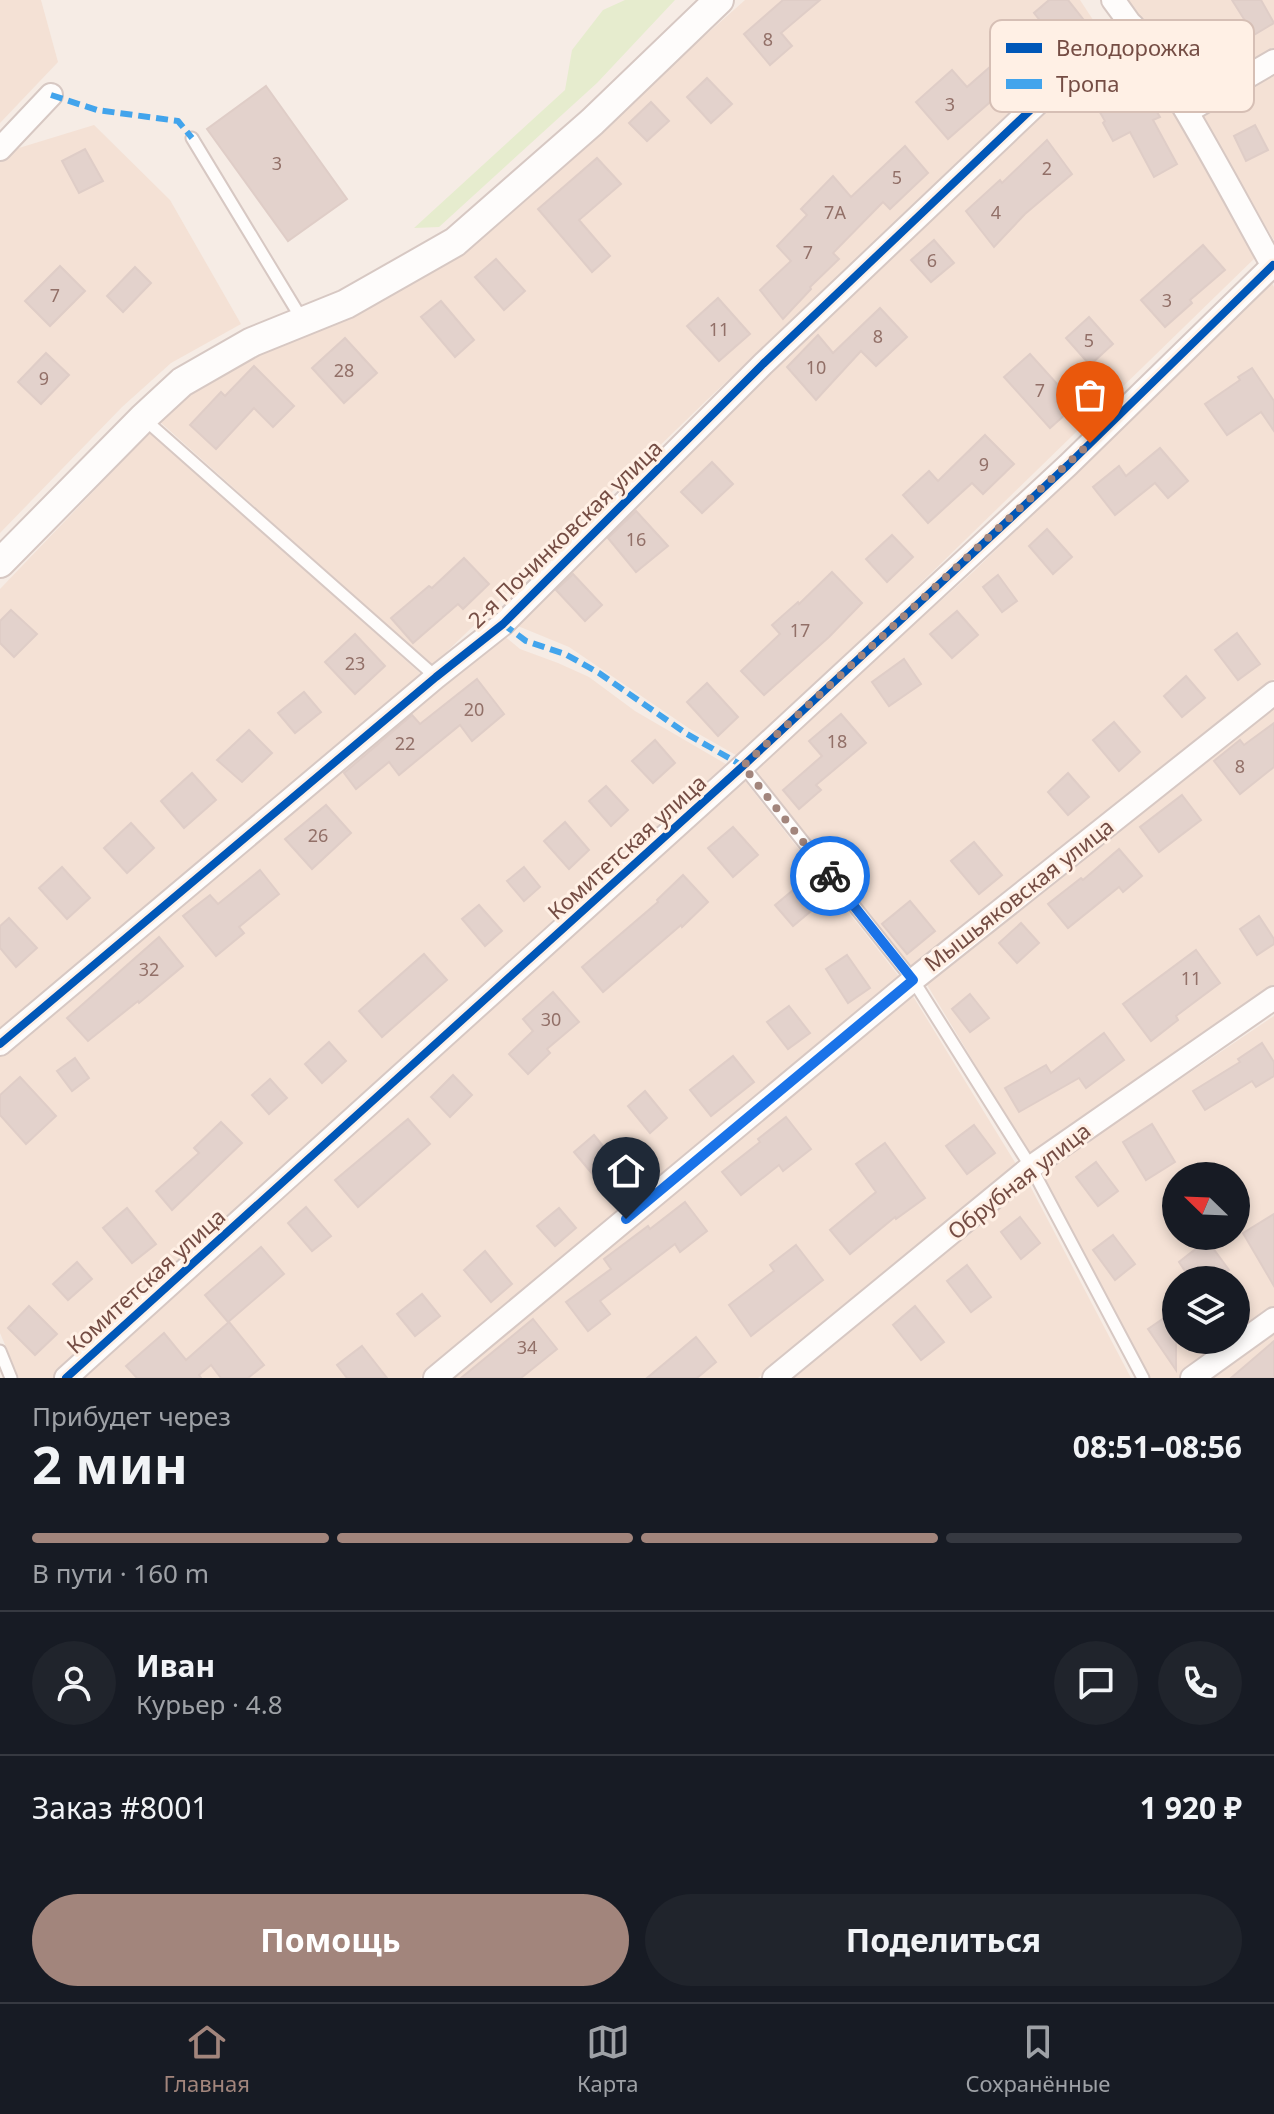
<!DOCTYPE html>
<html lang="ru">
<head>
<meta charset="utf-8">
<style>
	:root { --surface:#171b24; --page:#20242c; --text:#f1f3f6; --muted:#9ea1a6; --line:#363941; --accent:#a2857c }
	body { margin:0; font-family:"Noto Sans",sans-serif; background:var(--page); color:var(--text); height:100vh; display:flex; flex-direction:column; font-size:30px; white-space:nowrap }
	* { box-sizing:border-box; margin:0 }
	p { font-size:26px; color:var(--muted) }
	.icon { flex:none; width:44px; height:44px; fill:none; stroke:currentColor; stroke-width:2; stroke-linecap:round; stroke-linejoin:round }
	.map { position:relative; height:1378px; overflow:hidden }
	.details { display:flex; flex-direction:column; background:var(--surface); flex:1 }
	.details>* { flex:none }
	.needle { width:52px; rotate:293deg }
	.tools { position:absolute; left:1162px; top:1162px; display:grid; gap:16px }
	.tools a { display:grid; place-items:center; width:88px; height:88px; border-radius:50%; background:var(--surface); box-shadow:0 4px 12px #0003; font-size:40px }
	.pin { position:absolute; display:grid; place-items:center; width:68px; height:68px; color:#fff; margin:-82px -34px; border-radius:50% 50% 50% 0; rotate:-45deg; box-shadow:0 0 8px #0007 }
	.pin .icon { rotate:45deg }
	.courier { position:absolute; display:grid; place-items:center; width:80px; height:80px; margin:-40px; border:6px solid #1a73e8; border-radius:50%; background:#fff; color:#222; box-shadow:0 2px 10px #0007 }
	.summary em { font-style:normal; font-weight:700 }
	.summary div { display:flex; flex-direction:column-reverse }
	.summary { display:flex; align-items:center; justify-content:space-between; height:136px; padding:0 32px }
	h1 { font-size:52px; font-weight:700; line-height:60px }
	.bar { display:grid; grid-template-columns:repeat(4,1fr); gap:12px 8px; align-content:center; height:96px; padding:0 32px }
	.bar i { height:10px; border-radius:6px; background:var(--line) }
	.bar .on { background:var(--accent) }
	.bar p { grid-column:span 4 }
	.line { display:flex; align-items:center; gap:20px; padding:0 32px; border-top:2px solid var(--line) }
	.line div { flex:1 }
	.round { display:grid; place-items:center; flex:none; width:84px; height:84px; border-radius:42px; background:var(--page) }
	.action { display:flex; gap:16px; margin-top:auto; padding:16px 32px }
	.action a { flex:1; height:92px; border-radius:48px; background:var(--accent); color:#fff; font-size:32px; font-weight:700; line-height:92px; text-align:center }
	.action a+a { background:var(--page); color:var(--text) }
	.tab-bar { display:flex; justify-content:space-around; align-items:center; height:112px; border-top:2px solid var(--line); background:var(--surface); font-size:22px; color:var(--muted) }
	.tab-bar a { display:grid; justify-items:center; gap:4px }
	.tab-bar .on { color:var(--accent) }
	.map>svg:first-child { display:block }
	.residential { fill:#f4e1d5; fill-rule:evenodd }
	.green { fill:#e6ecce }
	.building { fill:#e3d2cc; stroke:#dfcdc7; stroke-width:2 }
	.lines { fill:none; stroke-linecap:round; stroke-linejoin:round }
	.service-casing { stroke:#d7c8c3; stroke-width:15 }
	.minor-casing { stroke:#d7c8c3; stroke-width:26 }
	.tertiary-casing { stroke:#d7c8c3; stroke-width:32 }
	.service { stroke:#fefcfb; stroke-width:11 }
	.minor { stroke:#fefcfb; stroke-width:22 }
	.tertiary { stroke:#fefcfb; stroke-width:28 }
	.quiet { stroke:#42a4ec; stroke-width:6; stroke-dasharray:12 6; stroke-linecap:butt }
	.cycleway-casing { stroke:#fff0e5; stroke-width:13 }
	.cycleway { stroke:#0057b8; stroke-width:8 }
	.done { stroke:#a2857c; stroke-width:8; stroke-dasharray:0 14.4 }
	.route { stroke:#1a73e8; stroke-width:10 }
	.labels { text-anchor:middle; stroke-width:6; stroke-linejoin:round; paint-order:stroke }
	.number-label { font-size:18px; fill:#927068 }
	.street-label { font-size:22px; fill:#754d44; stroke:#fff0e5 }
	.key { fill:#fff0e5; stroke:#d6bfb5; stroke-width:2 }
	.key-label { font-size:22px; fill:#754d44 }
</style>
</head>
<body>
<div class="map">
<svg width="1274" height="1378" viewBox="0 0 1274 1378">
	<rect width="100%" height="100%" fill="#f6ece5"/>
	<g class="residential">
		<path d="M0,0H41L58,62L0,123Z"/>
		<path d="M745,0H1080L1101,32L708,399L432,666L159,421L188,391L245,359L349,318L456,257Z"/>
		<path d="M1124,0H1274V50L1190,99Z"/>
		<path d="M1127,39L1178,116L1258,255L741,758L690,729L569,647L513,624L768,373L1047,110Z"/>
		<path d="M1274,71V240L1198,116Z"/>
		<path d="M94,125L170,200L241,324L171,363L122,407L0,533V161L9,151Z"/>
		<path d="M1272,283L1274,287V679L913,969L753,768L973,572Z"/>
		<path d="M151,431L422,675L0,1033V589Z"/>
		<path d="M503,635L520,649L558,663L589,677L635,711L731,767L54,1378H19L0,1333V1054Z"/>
		<path d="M1274,704V987L1031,1157L926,983Z"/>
		<path d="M742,777L901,979L420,1378H77Z"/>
		<path d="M911,993L1016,1164L758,1378H446Z"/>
		<path d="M1274,1016V1310L1236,1337V1280H1176V1340H1232L1179,1378H1149L1041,1173ZM1176,1176H1236V1236H1176Z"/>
		<path d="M1028,1182L1131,1378H790Z"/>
		<path d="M1274,1331V1378H1209Z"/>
	</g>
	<path class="green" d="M625,0H675L597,83L439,227L414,228L565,90L572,50L603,10Z"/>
	<g class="building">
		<path d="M783,0H820L781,33L792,46L770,65L744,34Z"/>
		<path d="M1049,0H1068L1091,29L1064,51L1034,13Z"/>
		<path d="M1232,0H1261L1274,23L1254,35Z"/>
		<path d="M1015,45L1038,72L1010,95L1005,89L948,139L916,102L952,70L967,87Z"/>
		<path d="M1123,55L1160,117L1153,120L1177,164L1154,177L1130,132L1113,141L1103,123L1105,121L1082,81Z"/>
		<path d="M707,78L732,104L711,123L687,97Z"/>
		<path d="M266,86L347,199L288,241L207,129Z"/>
		<path d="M651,102L669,121L647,141L629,123Z"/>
		<path d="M1255,125L1268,150L1246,161L1234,136Z"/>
		<path d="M1047,140L1072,174L1025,214L994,247L966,211L1000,180L1002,183Z"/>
		<path d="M905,146L928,173L890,209L883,202L833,253L839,259L810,287L811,289L783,319L760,290L791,261L777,246L807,215L801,209L833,176L851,197Z"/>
		<path d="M85,149L103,181L79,193L62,161Z"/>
		<path d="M597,158L621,184L579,220L610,256L592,272L538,209Z"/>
		<path d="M934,240L954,263L931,282L911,260Z"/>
		<path d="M1203,245L1225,270L1190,300L1192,303L1165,327L1141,300Z"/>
		<path d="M496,259L525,291L504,310L475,277Z"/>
		<path d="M60,266L85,291L50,326L25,301Z"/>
		<path d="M135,267L151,283L123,312L107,296Z"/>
		<path d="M718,298L750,334L719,361L687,326Z"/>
		<path d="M441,301L474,340L455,357L421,317Z"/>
		<path d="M880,308L907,337L876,366L861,351L816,400L787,367L818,335L833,353Z"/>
		<path d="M1089,317L1113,344L1090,365L1066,338Z"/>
		<path d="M345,338L377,373L344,403L312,368Z"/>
		<path d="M46,353L69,375L41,404L18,382Z"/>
		<path d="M1030,354L1076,405L1050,428L1004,377Z"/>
		<path d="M254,366L294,406L273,427L254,408L216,449L190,425L221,392L225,396Z"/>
		<path d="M1252,368L1274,401V431L1261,412L1227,435L1205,404L1240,380L1238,377Z"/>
		<path d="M985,435L1014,464L983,494L972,483L928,523L903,495L929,471L938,481Z"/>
		<path d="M1160,448L1188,481L1168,498L1155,483L1115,515L1093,487L1119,466L1126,476Z"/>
		<path d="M712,462L733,484L702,513L681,492Z"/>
		<path d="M636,511L668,546L636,572L608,538Z"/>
		<path d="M1047,529L1072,557L1053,574L1029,546Z"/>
		<path d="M892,535L913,557L887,582L866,559Z"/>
		<path d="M464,558L489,584L463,609L458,604L413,643L391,618L429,586L432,588Z"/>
		<path d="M832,572L862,603L829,637L764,695L741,671L780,634L772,625L798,602L799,604Z"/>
		<path d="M573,574L602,605L585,621L556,590Z"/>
		<path d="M998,575L1017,601L1002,612L983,587Z"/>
		<path d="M11,610L37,634L14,657L0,643V621Z"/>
		<path d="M957,611L978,635L952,658L930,634Z"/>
		<path d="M1237,633L1260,664L1238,680L1215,650Z"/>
		<path d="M355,634L385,666L355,694L325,662Z"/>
		<path d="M904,659L921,684L889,706L872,682Z"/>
		<path d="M1186,676L1205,698L1182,717L1164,696Z"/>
		<path d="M477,679L504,714L472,741L460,725L399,775L389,762L356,789L344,773L412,715L420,724Z"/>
		<path d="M707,683L738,717L718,736L687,702Z"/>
		<path d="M304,692L321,712L295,733L278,713Z"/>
		<path d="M841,714L866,743L816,785L821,790L799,809L783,790L822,756L809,741Z"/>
		<path d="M1114,722L1140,752L1119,771L1093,740Z"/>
		<path d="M1274,723V767L1240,794L1214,761L1240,740L1244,745Z"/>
		<path d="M249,730L272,753L242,782L217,760Z"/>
		<path d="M655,740L675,763L653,783L632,761Z"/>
		<path d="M192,773L216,800L184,828L161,801Z"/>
		<path d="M1068,773L1089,797L1068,815L1048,792Z"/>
		<path d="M606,786L628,810L611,826L589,801Z"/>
		<path d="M1182,795L1201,820L1159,852L1140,827Z"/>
		<path d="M326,805L351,833L312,869L285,839Z"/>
		<path d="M565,822L589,850L569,869L544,841Z"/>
		<path d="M131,823L154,848L127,873L104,848Z"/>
		<path d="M733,827L758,855L733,877L708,848Z"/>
		<path d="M974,842L1002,875L979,894L951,861Z"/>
		<path d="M1119,849L1142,876L1123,892L1119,887L1068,928L1048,904L1081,878L1083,880Z"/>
		<path d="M62,867L90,898L67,919L39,888Z"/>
		<path d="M524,867L540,887L524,901L507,881Z"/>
		<path d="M260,870L279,894L239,927L244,933L216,956L183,916L210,895L218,904Z"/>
		<path d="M683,875L708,902L682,927L681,925L603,992L582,967L658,902L657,900Z"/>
		<path d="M798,886L816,907L793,926L775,905Z"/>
		<path d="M910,901L935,931L907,954L882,924Z"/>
		<path d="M479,905L502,931L485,946L462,919Z"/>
		<path d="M1259,916L1274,939V944L1257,955L1240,929Z"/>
		<path d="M9,918L37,948L16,967L0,948V926Z"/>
		<path d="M1021,923L1039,943L1017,963L999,943Z"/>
		<path d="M159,937L183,966L139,1003L138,1001L88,1041L67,1018Z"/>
		<path d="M1196,950L1220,983L1176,1016L1178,1020L1151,1041L1123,1004Z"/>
		<path d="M424,954L447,980L382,1037L359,1011Z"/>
		<path d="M847,955L870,988L848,1003L826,969Z"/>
		<path d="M553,992L579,1022L547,1049L550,1053L528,1074L509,1054L533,1031L523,1019Z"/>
		<path d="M970,994L989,1018L970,1032L952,1009Z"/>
		<path d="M789,1006L810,1033L788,1049L767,1022Z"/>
		<path d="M1104,1033L1124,1060L1086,1088L1079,1078L1019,1112L1005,1088L1046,1065L1051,1073Z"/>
		<path d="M329,1042L346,1061L322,1083L305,1064Z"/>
		<path d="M1262,1043L1274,1062V1076L1256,1087L1252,1081L1205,1110L1193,1091L1240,1062L1238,1059Z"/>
		<path d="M733,1056L754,1082L711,1116L690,1090Z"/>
		<path d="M75,1058L89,1078L72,1091L57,1071Z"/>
		<path d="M453,1075L472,1095L450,1117L431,1097Z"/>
		<path d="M20,1077L56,1116L26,1144L0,1115V1095Z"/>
		<path d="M270,1079L287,1098L269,1114L252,1095Z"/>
		<path d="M645,1091L667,1118L650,1133L628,1106Z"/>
		<path d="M786,1117L811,1149L783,1171L779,1165L741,1195L722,1172L760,1142L758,1139Z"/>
		<path d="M408,1119L430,1144L358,1207L335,1180Z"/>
		<path d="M221,1122L242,1143L172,1210L156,1191L199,1153L194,1148Z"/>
		<path d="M1152,1124L1175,1162L1146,1180L1123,1142Z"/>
		<path d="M974,1125L995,1153L967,1174L946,1146Z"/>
		<path d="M594,1135L625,1173L605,1189L574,1152Z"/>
		<path d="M885,1143L925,1198L896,1219L895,1217L850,1254L830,1230L876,1192L856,1164Z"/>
		<path d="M1096,1162L1118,1191L1098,1206L1076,1177Z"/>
		<path d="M685,1202L707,1231L680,1252L675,1244L600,1301L610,1314L588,1331L566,1302L611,1269L604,1259L648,1226L650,1229Z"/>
		<path d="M306,1207L331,1236L312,1251L288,1223Z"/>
		<path d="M127,1208L156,1244L132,1263L103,1228Z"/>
		<path d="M559,1208L576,1228L555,1246L537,1226Z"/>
		<path d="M1274,1214V1286L1243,1233Z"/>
		<path d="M1020,1217L1040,1243L1021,1259L1001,1232Z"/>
		<path d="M1113,1235L1135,1264L1115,1280L1093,1250Z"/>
		<path d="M1207,1240L1229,1270L1215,1280H1191L1179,1262Z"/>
		<path d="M796,1245L823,1280L751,1336L729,1305L774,1271L770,1265Z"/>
		<path d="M261,1247L284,1274L228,1322L205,1295Z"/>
		<path d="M485,1251L512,1284L491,1302L464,1270Z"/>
		<path d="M77,1262L92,1279L68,1300L53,1284Z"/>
		<path d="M967,1265L991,1297L971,1312L947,1281Z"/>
		<path d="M422,1294L440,1316L415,1336L397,1314Z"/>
		<path d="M29,1306L57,1334L35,1355L8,1328Z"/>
		<path d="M915,1306L944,1342L921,1360L893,1325Z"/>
		<path d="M1176,1310V1370L1148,1329Z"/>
		<path d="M533,1319L557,1349L521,1378H461Z"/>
		<path d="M229,1322L264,1365L248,1378H221L211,1365L199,1375L201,1378H137L126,1366L164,1333L186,1360Z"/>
		<path d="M696,1337L716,1362L697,1378H647Z"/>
		<path d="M1274,1341V1378H1231Z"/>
		<path d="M362,1346L387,1378H347L337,1365Z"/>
	</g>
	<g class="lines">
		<defs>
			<g id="service">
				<path d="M192,138L303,321"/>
				<path d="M143,418L436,677"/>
				<path d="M743,766L913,980L1031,1167L1143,1378"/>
				<path d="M0,1351L11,1378"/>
			</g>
			<g id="minor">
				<path d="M1113,0C1176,84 1223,177 1274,268"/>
				<path d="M1188,111L1274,61"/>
				<path d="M0,149L51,95"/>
				<path d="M0,1044L436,677L503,624L763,364L1082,61L1133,26"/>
				<path d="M66,1378L743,766L1068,465L1273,265"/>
				<path d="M435,1378L913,980L1274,693"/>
				<path d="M774,1378L1031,1167L1274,998"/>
				<path d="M1192,1378L1274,1319"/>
			</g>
			<path id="tertiary" d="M0,563L143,418L182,382L252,342L346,304L455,242L592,122L719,0"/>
		</defs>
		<use href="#service" class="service-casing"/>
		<use href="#minor" class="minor-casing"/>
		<use href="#tertiary" class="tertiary-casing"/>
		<use href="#service" class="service"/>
		<use href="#minor" class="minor"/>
		<use href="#tertiary" class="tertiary"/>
		<g class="quiet">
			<path d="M51,95L97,110L178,121L192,138"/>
			<path d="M503,624L526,641L565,654L599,673L687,734L743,766"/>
		</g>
		<defs>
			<g id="cycleway">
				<path d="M0,1044L436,677L503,624L763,364L1082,61L1133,26"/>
				<path d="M66,1378L743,766L1068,465L1273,265"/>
			</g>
		</defs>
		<use href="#cycleway" class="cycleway-casing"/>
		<use href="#cycleway" class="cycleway"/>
	</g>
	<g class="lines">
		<path class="done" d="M830,876L743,766L1090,443"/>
		<path class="route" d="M626,1219L913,980L830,876"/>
	</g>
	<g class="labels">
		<g class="number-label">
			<text x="768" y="46">8</text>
			<text x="950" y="111">3</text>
			<text x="277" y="170">3</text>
			<text x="1047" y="175">2</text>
			<text x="897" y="184">5</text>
			<text x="835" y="219">7А</text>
			<text x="996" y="219">4</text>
			<text x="808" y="259">7</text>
			<text x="932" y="267">6</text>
			<text x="55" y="302">7</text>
			<text x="1167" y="307">3</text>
			<text x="719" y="336">11</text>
			<text x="878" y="343">8</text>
			<text x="1089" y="347">5</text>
			<text x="816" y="374">10</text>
			<text x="344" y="377">28</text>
			<text x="44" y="385">9</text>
			<text x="1040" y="397">7</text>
			<text x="984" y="471">9</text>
			<text x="636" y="546">16</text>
			<text x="800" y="637">17</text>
			<text x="355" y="670">23</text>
			<text x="474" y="716">20</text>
			<text x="837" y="748">18</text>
			<text x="405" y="750">22</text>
			<text x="1240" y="773">8</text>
			<text x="318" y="842">26</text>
			<text x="149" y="976">32</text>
			<text x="1191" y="985">11</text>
			<text x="551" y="1026">30</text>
			<text x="527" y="1354">34</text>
		</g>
		<g class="street-label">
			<text transform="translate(565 534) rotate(-44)" y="8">2-я Починковская улица</text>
			<text transform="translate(627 847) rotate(-42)" y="8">Комитетская улица</text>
			<text transform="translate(1019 895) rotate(-38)" y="8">Мышьяковская улица</text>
			<text transform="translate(1019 1181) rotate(-38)" y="8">Обрубная улица</text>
			<text transform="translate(146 1281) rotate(-42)" y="8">Комитетская улица</text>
		</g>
	</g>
	<rect x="990" y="20" width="264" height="92" rx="12" class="key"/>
	<rect x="1006" y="43" width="36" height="10" fill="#0057b8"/>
	<rect x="1006" y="79" width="36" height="10" fill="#42a4ec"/>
	<g class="key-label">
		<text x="1056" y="56">Велодорожка</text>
		<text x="1056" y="92">Тропа</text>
	</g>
</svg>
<div class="tools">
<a><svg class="needle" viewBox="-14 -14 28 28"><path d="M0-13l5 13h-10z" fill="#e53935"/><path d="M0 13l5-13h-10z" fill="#9ea1a6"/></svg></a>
<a><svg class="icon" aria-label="layers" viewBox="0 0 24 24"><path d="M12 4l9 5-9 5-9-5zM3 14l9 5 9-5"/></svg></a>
</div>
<div class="pin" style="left:1090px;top:443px;background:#ea580c"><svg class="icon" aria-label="bag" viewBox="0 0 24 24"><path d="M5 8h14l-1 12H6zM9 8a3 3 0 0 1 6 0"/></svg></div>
<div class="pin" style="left:626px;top:1219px;background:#1f2937"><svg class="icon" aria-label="home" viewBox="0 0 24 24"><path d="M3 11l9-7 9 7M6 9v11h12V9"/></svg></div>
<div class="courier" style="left:830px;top:876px"><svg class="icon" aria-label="bike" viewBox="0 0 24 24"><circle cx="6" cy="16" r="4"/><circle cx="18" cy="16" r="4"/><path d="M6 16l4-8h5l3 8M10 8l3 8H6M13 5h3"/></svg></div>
</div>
<section class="details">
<div class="summary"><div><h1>2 мин</h1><p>Прибудет через</p></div><em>08:51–08:56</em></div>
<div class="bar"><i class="on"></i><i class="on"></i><i class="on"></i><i></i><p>В пути · 160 m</p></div>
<div class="line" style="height:144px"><a class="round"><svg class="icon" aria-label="person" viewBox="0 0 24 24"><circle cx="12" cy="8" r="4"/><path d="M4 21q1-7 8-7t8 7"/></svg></a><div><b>Иван</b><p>Курьер · 4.8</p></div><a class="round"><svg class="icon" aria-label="chat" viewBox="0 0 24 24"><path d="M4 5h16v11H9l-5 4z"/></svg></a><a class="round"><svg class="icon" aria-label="phone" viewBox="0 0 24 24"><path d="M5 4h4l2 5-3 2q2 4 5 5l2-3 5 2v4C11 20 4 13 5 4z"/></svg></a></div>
<div class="line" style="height:104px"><div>Заказ #8001</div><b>1 920 ₽</b></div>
<div class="action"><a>Помощь</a><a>Поделиться</a></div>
</section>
<nav class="tab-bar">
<a class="on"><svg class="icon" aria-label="home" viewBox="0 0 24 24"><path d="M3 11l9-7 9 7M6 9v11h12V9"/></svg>Главная</a>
<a><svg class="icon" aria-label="map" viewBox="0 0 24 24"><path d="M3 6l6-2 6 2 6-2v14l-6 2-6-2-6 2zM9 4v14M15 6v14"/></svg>Карта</a>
<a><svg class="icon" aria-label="saved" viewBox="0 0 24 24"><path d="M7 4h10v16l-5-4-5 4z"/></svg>Сохранённые</a>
</nav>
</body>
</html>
